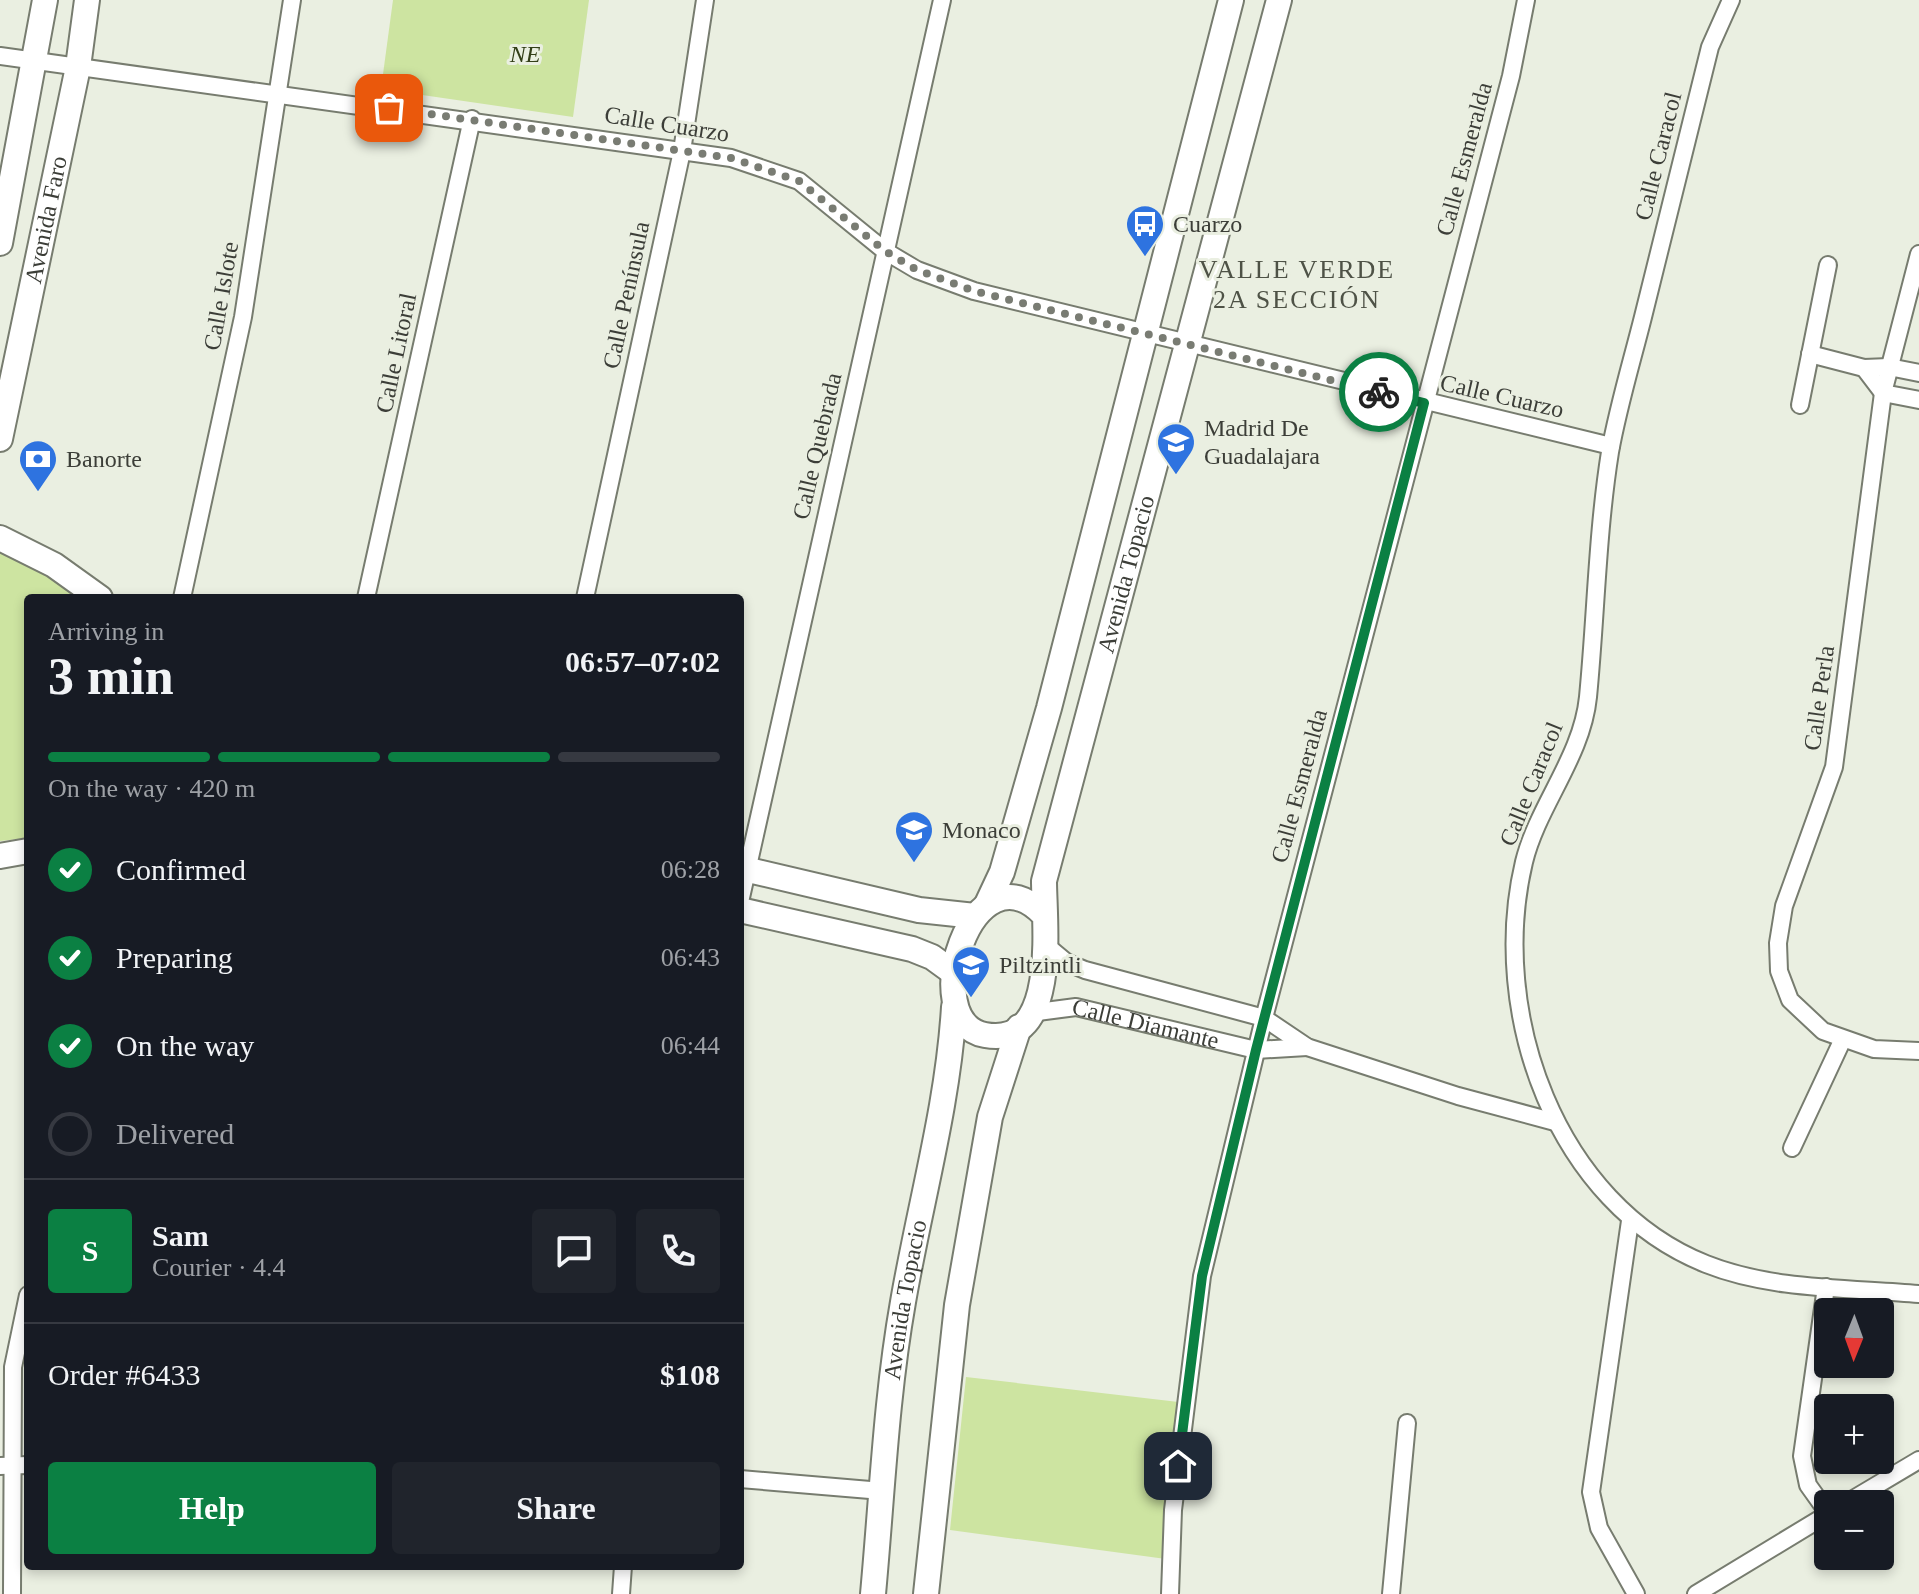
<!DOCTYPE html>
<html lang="en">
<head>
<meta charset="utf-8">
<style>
	:root { --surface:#171b24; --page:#20242c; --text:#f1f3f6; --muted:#9ea1a6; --line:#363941; --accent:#0b8043 }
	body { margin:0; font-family:Georgia,serif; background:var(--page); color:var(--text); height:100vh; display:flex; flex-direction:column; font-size:30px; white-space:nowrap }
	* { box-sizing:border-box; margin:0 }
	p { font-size:26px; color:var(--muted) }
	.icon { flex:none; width:44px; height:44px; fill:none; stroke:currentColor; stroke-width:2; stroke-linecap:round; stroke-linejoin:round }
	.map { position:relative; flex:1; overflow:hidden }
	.side { position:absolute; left:24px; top:594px; width:720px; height:976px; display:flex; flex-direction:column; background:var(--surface); border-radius:8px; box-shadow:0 4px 12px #0003 }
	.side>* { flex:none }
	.needle { width:52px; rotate:181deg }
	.tools { position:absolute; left:1814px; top:1298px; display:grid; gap:16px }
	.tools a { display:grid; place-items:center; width:80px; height:80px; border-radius:8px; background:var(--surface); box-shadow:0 4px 12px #0003; font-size:40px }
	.pin { position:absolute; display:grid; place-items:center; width:68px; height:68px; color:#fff; margin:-34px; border-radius:16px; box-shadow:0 4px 12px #0006 }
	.courier { position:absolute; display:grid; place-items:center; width:80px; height:80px; margin:-40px; border:6px solid #0b8043; border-radius:50%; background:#fff; color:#222; box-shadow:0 2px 10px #0007 }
	.overview em { font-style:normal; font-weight:800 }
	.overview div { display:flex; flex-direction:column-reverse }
	.overview { display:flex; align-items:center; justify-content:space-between; height:136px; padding:0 24px }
	h1 { font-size:52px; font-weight:800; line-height:60px }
	.bar { display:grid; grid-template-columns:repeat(4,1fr); gap:12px 8px; align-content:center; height:96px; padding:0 24px }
	.bar i { height:10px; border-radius:6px; background:var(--line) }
	.bar .on { background:var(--accent) }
	.bar p { grid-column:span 4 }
	.line { display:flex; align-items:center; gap:20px; padding:0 24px; border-top:2px solid var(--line) }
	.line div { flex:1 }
	.round { display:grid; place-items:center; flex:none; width:84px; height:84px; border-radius:8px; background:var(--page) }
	ol { padding:0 24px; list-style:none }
	li { display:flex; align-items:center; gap:24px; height:88px }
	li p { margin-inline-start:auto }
	li .icon { padding:8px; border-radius:50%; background:var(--accent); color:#fff; stroke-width:4 }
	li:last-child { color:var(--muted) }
	li i { width:44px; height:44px; border:4px solid var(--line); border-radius:50% }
	.button { display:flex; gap:16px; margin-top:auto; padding:16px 24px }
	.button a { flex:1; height:92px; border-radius:8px; background:var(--accent); color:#fff; font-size:32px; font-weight:800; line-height:92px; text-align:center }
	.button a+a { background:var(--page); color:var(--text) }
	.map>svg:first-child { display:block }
	.green { fill:#cde4a1 }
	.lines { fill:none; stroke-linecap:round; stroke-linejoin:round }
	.street-casing { stroke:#777c6f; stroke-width:20 }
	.secondary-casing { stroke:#777c6f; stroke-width:28 }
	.street { stroke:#fff; stroke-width:16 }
	.secondary { stroke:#fff; stroke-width:24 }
	.done { stroke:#797c73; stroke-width:8; stroke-dasharray:0 14.4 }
	.route { stroke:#0b8043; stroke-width:10 }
	.labels { text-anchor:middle; stroke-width:6; stroke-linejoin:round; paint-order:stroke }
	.park-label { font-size:24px; font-style:italic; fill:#333f18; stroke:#eaefe1 }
	.street-label { font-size:24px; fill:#3c3e38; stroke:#eaefe1 }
	.poi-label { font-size:24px; fill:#3c3e38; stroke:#eaefe1; text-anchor:start }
	.neighbourhood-label { font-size:26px; letter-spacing:2px; fill:#4e5246; stroke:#eaefe1 }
</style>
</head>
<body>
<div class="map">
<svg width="1919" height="1594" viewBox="0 0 1919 1594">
	<rect width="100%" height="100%" fill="#eaefe1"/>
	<g class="green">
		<path d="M393,0H589L573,117L381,89Z"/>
		<path d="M0,551L52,575L80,598H28V838L0,841Z"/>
		<path d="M966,1377L1187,1403L1166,1559L950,1530Z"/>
	</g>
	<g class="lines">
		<defs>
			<g id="street">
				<path d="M1731,0L1710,47C1688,137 1665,227 1643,317C1632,361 1618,407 1610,452C1597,534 1596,615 1588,697C1582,757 1538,805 1524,862C1488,1013 1556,1204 1706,1264C1771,1290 1849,1288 1919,1294"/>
				<path d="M0,56L731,158L799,181L885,251L917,270L974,291L1611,446"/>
				<path d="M1919,254L1883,393L1834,767L1784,906L1778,943L1779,971L1790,1000L1823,1031L1874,1049L1919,1051"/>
				<path d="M1810,354L1864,368L1889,367L1919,373"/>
				<path d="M1864,368L1883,393L1919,400"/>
				<path d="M1800,405L1828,265"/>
				<path d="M182,598L243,317L292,0"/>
				<path d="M366,598L472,119"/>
				<path d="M585,598L682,151L705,0"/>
				<path d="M740,902L942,0"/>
				<path d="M1048,947L1066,962L1085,970L1264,1018L1307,1047L1458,1096L1555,1122"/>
				<path id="s1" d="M1030,1013L1076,1007L1256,1050L1307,1047"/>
				<path d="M1792,1148L1842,1041"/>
				<path d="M1630,1221L1591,1492L1599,1528L1636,1594"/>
				<path d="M1826,1287L1802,1456L1808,1485L1828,1513"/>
				<path d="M0,1466L28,1465"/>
				<path d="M740,1479L882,1491"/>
				<path d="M1845,1504L1919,1460"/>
				<path d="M12,1594L13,1367L28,1295"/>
				<path d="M621,1594L623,1566"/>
				<path d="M1170,1594L1173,1510L1202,1276L1264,1018L1511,76L1526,0"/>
				<path d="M1391,1594L1407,1423"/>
				<path d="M1696,1594L1828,1514"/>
			</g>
			<g id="secondary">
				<path d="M0,243L45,0"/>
				<path id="s2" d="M0,439L78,67L87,0"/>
				<path d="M0,538L54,565L100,598"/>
				<path d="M0,856L28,851"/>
				<path d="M740,868L919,910L975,916"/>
				<path d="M987,904L1002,872L1049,708L1231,0"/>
				<path d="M740,910L912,949L932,957L954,973"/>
				<path id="s3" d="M1044,915C973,840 915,1023 985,1035C1060,1049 1044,922 1044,881L1279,0"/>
				<path id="s4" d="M873,1594C882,1497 886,1398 903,1302C920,1203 948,1107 954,1007"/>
				<path d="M926,1594L957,1305L990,1117L1019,1027"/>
			</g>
		</defs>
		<use href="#street" class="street-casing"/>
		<use href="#secondary" class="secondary-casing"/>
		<use href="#street" class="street"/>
		<use href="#secondary" class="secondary"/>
	</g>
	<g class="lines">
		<path class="done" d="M389,108L731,158L799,181L885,251L917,270L974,291L1379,392"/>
		<path class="route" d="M1178,1466L1202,1276L1256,1050L1424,403L1379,392"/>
	</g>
	<defs>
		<symbol id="bus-pin" viewBox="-11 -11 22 30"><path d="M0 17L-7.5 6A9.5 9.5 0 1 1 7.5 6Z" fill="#2e73e0" stroke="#eaefe1"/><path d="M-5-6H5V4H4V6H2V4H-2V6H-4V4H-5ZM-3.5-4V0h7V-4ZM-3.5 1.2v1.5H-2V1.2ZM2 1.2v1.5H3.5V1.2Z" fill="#fff"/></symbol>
		<symbol id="school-pin" viewBox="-11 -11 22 30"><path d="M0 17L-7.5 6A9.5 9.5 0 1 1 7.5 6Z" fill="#2e73e0" stroke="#eaefe1"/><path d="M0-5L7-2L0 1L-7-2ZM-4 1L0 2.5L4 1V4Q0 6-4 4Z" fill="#fff"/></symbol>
		<symbol id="bank-pin" viewBox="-11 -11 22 30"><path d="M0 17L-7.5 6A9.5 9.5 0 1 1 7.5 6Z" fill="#2e73e0" stroke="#eaefe1"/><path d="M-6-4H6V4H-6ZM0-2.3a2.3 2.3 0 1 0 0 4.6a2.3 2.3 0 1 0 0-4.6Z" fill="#fff"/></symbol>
	</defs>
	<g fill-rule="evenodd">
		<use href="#bus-pin" x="1123" y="202" width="44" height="60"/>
		<use href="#school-pin" x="1154" y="420" width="44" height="60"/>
		<use href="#bank-pin" x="16" y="437" width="44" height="60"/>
		<use href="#school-pin" x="892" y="808" width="44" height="60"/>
		<use href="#school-pin" x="949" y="943" width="44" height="60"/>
	</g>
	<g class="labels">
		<g class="park-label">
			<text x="525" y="62">NE</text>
		</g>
		<g class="street-label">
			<text transform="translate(667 124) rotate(9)" y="8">Calle Cuarzo</text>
			<text transform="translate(1658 156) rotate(-76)" y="8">Calle Caracol</text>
			<text transform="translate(1464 159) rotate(-75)" y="8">Calle Esmeralda</text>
			<text dy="8" stroke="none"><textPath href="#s2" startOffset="224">Avenida Faro</textPath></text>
			<text transform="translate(626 295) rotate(-78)" y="8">Calle Península</text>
			<text transform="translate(221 296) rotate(-80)" y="8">Calle Islote</text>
			<text transform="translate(396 353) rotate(-78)" y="8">Calle Litoral</text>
			<text transform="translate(1502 396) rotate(13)" y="8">Calle Cuarzo</text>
			<text transform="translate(817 446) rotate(-77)" y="8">Calle Quebrada</text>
			<text dy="8" stroke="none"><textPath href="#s3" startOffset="726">Avenida Topacio</textPath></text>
			<text transform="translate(1819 698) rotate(-82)" y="8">Calle Perla</text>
			<text transform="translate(1531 784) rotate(-68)" y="8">Calle Caracol</text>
			<text transform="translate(1299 786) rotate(-75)" y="8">Calle Esmeralda</text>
			<text dy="8" stroke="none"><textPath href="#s1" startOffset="118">Calle Diamante</textPath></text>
			<text dy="8" stroke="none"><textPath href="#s4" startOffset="296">Avenida Topacio</textPath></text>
		</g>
		<g class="poi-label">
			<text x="1173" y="232">Cuarzo</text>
			<text x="1204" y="436">Madrid De<tspan x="1204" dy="28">Guadalajara</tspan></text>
			<text x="66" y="467">Banorte</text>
			<text x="942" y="838">Monaco</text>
			<text x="999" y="973">Piltzintli</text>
		</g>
		<g class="neighbourhood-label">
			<text x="1297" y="278">VALLE VERDE<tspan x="1297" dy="30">2A SECCIÓN</tspan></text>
		</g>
	</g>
</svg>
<div class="tools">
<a><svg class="needle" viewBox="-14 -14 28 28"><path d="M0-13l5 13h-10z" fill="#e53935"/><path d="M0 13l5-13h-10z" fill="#9ea1a6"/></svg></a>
<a>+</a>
<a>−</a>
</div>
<div class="pin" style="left:389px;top:108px;background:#ea580c"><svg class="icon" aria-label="bag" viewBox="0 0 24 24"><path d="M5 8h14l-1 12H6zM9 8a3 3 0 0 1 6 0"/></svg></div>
<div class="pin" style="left:1178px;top:1466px;background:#1f2937"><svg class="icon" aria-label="home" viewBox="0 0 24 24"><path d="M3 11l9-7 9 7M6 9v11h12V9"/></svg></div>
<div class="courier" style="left:1379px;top:392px"><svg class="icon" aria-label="bike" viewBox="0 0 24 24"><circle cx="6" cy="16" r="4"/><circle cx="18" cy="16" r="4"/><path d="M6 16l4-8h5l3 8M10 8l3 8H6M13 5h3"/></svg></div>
<section class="side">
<div class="overview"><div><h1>3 min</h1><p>Arriving in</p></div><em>06:57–07:02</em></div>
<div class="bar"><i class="on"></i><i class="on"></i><i class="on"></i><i></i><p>On the way · 420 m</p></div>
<ol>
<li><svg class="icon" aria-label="check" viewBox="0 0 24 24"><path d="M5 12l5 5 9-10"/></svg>Confirmed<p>06:28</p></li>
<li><svg class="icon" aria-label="check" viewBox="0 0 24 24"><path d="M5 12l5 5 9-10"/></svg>Preparing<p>06:43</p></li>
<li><svg class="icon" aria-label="check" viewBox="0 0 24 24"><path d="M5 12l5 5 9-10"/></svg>On the way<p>06:44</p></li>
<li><i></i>Delivered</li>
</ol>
<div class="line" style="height:144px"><b class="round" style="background:var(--accent);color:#fff">S</b><div><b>Sam</b><p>Courier · 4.4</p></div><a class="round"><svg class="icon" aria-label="chat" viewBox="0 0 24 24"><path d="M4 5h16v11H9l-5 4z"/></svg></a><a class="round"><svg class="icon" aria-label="phone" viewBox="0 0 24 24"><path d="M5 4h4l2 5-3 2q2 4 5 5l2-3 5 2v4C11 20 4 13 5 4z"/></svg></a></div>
<div class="line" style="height:104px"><div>Order #6433</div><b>$108</b></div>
<div class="button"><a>Help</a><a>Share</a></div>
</section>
</div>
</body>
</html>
